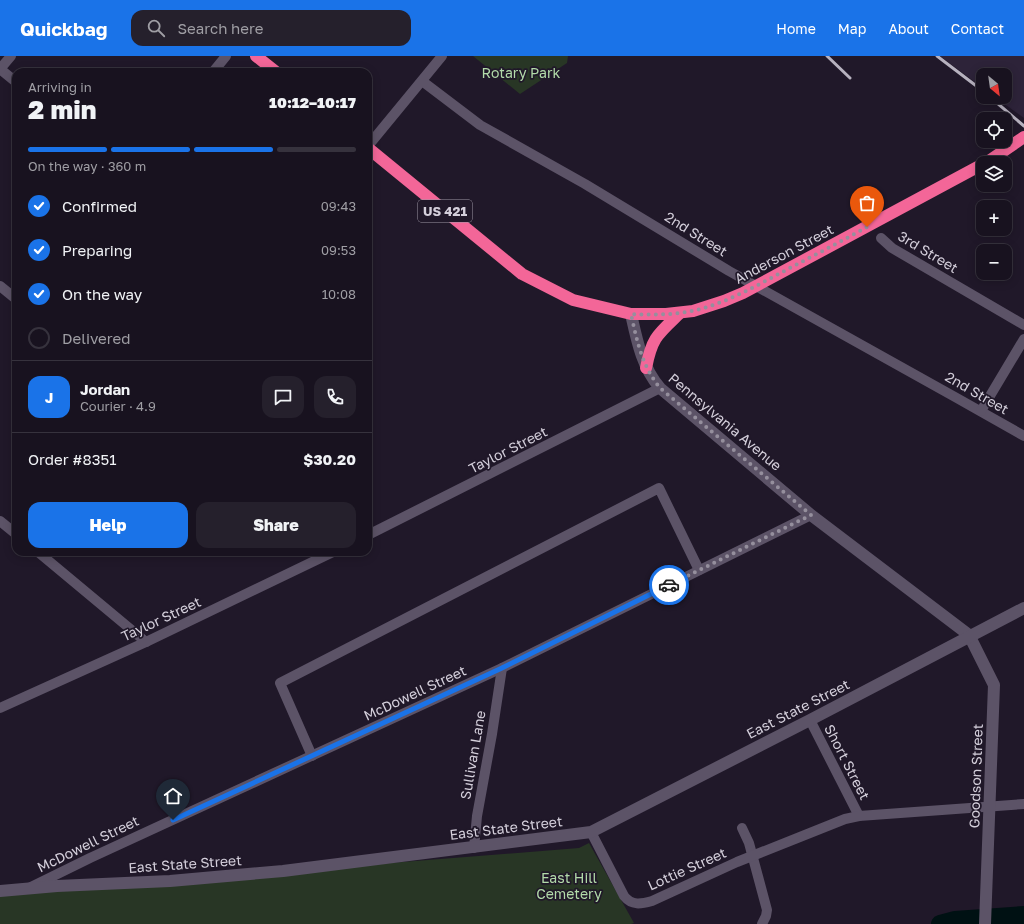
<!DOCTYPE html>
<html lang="en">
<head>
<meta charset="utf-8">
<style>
	:root { --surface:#18121f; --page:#25202c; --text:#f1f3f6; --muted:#9f9ea4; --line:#36323d; --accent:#1a73e8 }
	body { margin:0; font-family:"Golos Text",sans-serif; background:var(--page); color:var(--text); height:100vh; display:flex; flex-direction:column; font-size:15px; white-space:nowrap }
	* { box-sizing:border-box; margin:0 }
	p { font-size:13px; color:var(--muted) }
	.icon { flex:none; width:22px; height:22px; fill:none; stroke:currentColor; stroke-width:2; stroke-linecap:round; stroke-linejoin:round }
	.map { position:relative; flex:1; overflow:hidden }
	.side { position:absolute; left:12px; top:12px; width:360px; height:488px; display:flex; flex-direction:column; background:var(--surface); border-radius:12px; box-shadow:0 2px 10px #0003,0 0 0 1px var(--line) }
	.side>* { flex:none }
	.needle { width:26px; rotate:151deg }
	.tools { position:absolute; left:976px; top:12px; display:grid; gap:8px }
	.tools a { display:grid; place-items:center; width:36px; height:36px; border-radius:8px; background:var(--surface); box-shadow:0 2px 10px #0003,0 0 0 1px var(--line); font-size:20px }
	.pin { position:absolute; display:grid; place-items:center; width:34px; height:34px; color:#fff; margin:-41px -17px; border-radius:50% 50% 50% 0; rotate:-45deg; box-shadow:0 0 4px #0007 }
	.pin .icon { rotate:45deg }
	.courier { position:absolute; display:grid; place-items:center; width:40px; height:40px; margin:-20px; border:3px solid #1a73e8; border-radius:50%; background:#fff; color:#222; box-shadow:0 1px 5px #0007 }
	.summary em { font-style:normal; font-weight:800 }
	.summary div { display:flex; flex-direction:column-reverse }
	.summary { display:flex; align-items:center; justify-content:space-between; height:68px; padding:0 16px }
	h1 { font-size:26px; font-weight:800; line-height:30px }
	.bar { display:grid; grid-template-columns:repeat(4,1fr); gap:6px 4px; align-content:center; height:48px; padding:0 16px }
	.bar i { height:5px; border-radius:3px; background:var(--line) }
	.bar .on { background:var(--accent) }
	.bar p { grid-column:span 4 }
	.line { display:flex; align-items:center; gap:10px; padding:0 16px; border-top:1px solid var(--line) }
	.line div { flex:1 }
	.round { display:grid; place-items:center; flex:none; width:42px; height:42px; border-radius:12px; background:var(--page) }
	ol { padding:0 16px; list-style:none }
	li { display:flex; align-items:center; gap:12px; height:44px }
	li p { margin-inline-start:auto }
	li .icon { padding:4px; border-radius:50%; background:var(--accent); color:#fff; stroke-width:4 }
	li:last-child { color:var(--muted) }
	li i { width:22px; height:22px; border:2px solid var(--line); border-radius:50% }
	.cta { display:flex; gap:8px; margin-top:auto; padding:8px 16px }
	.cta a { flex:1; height:46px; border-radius:12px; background:var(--accent); color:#fff; font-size:16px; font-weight:800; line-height:46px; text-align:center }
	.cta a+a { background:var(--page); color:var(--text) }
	header { display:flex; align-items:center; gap:24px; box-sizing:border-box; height:56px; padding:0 20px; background:var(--accent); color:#fff }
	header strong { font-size:19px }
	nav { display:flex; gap:22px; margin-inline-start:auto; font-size:14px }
	.search { width:280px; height:36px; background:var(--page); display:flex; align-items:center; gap:10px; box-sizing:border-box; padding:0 14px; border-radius:12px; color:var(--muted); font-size:15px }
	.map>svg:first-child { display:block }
	.built { fill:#2d2339 }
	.green { fill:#283625 }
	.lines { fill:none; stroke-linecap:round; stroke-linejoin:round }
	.river { stroke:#001113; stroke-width:18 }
	.street { stroke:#5c5367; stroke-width:10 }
	.secondary { stroke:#5c5367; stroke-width:12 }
	.highway { stroke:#f36698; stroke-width:12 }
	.rail { stroke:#b7b2bf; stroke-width:3 }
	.done { stroke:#958f9d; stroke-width:4; stroke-dasharray:0 7.2 }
	.route { stroke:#1a73e8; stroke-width:5 }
	.labels { text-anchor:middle; stroke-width:3.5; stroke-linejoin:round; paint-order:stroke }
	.shield { fill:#201829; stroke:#9e98a6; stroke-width:1 }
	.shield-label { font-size:13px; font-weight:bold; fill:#d4cfdb }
	.park-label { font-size:14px; fill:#b2daa9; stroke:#201829 }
	.street-label { font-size:14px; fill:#d4cfdb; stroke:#201829 }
</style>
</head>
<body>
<header>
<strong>Quickbag</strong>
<div class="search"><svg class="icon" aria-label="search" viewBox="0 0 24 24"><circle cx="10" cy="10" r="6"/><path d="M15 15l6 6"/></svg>Search here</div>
<nav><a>Home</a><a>Map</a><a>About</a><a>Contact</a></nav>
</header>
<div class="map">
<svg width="1024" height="868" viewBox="0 0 1024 868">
	<rect width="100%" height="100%" fill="#201829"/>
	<path class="built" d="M940,0H1024V62L995,41H1005V19H983V32Z"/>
	<g class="green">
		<path d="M473,0H568L567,7L520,38Z"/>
		<path d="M589,787L634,867L631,868H0V838L579,792Z"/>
	</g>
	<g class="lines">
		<path class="river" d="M940,868L955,864L1024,859"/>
		<g class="street">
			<path d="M0,13L16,26"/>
			<path d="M0,13L11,0"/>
			<path d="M213,16L226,0"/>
			<path d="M422,25L480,69L585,128L729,215L955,341L1024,380"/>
			<path d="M368,90L442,0"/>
			<path d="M881,182L892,192L1024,269"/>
			<path d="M0,230L16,243"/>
			<path d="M981,355L1024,283"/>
			<path d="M0,465L16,478"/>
			<path d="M368,479L660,332"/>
			<path d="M38,496L146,586"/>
			<path d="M0,652L146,586L333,496"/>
			<path d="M810,664L859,760"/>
			<path d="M312,700L280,627L659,432L699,514"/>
			<path d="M742,772L749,787L767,854L766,860L762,868"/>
			<path d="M591,776L624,840C632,850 641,848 652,845L737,806L845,763L859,760L1024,748"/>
			<path d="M474,792L477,760L492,678L502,612"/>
			<path d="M31,831L90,802L502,612L811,459"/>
		</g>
		<g class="secondary">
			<path d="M631,258C637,285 642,311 660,332L811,459L969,579L994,629L985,868"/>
			<path d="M0,835L57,830L170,825L283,815L591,776L810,664L1024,552"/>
		</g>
		<g class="highway">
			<path d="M256,0L276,16"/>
			<path d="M368,92L522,218L573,244L631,258H666L693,255L724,245L743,237L983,108"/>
			<path d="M986,107L1024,81"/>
			<path d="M646,312C652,281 658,278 680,257"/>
		</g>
		<g class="rail">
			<path d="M827,0L850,22"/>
			<path d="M937,0L983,35"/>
			<path d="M990,41L1024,70"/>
		</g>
	</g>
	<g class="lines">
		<path class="done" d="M669,529L811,459L660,332C642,310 637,285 631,258C651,259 672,259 692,255C725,248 756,230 786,214C813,200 840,186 867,171"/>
		<path class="route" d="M173,764L502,612L669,529"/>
	</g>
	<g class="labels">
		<rect class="shield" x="418" y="144" width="54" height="22" rx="3"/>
		<g class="shield-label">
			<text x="445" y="160">US 421</text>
		</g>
		<g class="park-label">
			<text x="521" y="22">Rotary Park</text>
			<text x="569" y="827">East Hill<tspan x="569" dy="16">Cemetery</tspan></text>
		</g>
		<g class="street-label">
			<text transform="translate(696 178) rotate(32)" y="5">2nd Street</text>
			<text transform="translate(928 196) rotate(31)" y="5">3rd Street</text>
			<text transform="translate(784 198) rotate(-28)" y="5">Anderson Street</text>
			<text transform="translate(977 337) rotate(30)" y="5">2nd Street</text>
			<text transform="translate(725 366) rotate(40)" y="5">Pennsylvania Avenue</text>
			<text transform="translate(508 394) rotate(-27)" y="5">Taylor Street</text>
			<text transform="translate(161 563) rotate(-25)" y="5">Taylor Street</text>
			<text transform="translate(415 637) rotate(-25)" y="5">McDowell Street</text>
			<text transform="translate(798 653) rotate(-27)" y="5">East State Street</text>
			<text transform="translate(473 699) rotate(-80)" y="5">Sullivan Lane</text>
			<text transform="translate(847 706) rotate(63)" y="5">Short Street</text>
			<text transform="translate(976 720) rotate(-88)" y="5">Goodson Street</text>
			<text transform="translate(506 772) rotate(-7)" y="5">East State Street</text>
			<text transform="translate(88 788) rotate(-26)" y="5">McDowell Street</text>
			<text transform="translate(185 808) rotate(-4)" y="5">East State Street</text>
			<text transform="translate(687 813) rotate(-24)" y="5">Lottie Street</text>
		</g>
	</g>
</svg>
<div class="tools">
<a><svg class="needle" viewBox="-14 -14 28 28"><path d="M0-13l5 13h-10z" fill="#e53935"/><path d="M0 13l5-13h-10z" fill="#9f9ea4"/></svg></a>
<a><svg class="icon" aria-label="locate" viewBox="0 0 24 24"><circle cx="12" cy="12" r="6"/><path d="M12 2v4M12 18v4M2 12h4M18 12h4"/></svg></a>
<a><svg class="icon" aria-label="layers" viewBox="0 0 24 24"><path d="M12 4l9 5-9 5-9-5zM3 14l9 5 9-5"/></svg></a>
<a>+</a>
<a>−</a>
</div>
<div class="pin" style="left:867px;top:171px;background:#ea580c"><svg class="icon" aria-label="bag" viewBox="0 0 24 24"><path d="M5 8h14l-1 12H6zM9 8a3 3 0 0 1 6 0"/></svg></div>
<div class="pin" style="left:173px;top:764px;background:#1f2937"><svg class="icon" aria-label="home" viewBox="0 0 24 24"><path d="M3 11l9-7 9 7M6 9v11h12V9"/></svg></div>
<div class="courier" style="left:669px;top:529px"><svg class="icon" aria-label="car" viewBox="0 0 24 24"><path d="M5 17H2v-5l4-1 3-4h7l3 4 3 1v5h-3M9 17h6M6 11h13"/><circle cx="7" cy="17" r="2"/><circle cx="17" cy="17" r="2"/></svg></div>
<section class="side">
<div class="summary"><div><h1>2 min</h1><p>Arriving in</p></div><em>10:12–10:17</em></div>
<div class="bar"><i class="on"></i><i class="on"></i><i class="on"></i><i></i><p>On the way · 360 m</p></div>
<ol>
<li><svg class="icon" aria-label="check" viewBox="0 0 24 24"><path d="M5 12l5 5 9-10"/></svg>Confirmed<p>09:43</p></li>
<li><svg class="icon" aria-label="check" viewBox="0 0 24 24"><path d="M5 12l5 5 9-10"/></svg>Preparing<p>09:53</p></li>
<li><svg class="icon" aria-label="check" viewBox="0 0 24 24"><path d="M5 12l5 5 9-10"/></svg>On the way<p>10:08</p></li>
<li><i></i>Delivered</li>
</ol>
<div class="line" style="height:72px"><b class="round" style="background:var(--accent);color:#fff">J</b><div><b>Jordan</b><p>Courier · 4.9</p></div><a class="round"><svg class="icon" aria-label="chat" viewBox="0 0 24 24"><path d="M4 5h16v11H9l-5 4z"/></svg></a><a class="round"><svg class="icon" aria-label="phone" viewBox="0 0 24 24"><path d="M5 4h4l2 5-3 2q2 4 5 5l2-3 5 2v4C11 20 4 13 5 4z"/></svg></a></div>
<div class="line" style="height:52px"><div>Order #8351</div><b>$30.20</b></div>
<div class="cta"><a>Help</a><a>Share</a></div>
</section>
</div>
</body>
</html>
